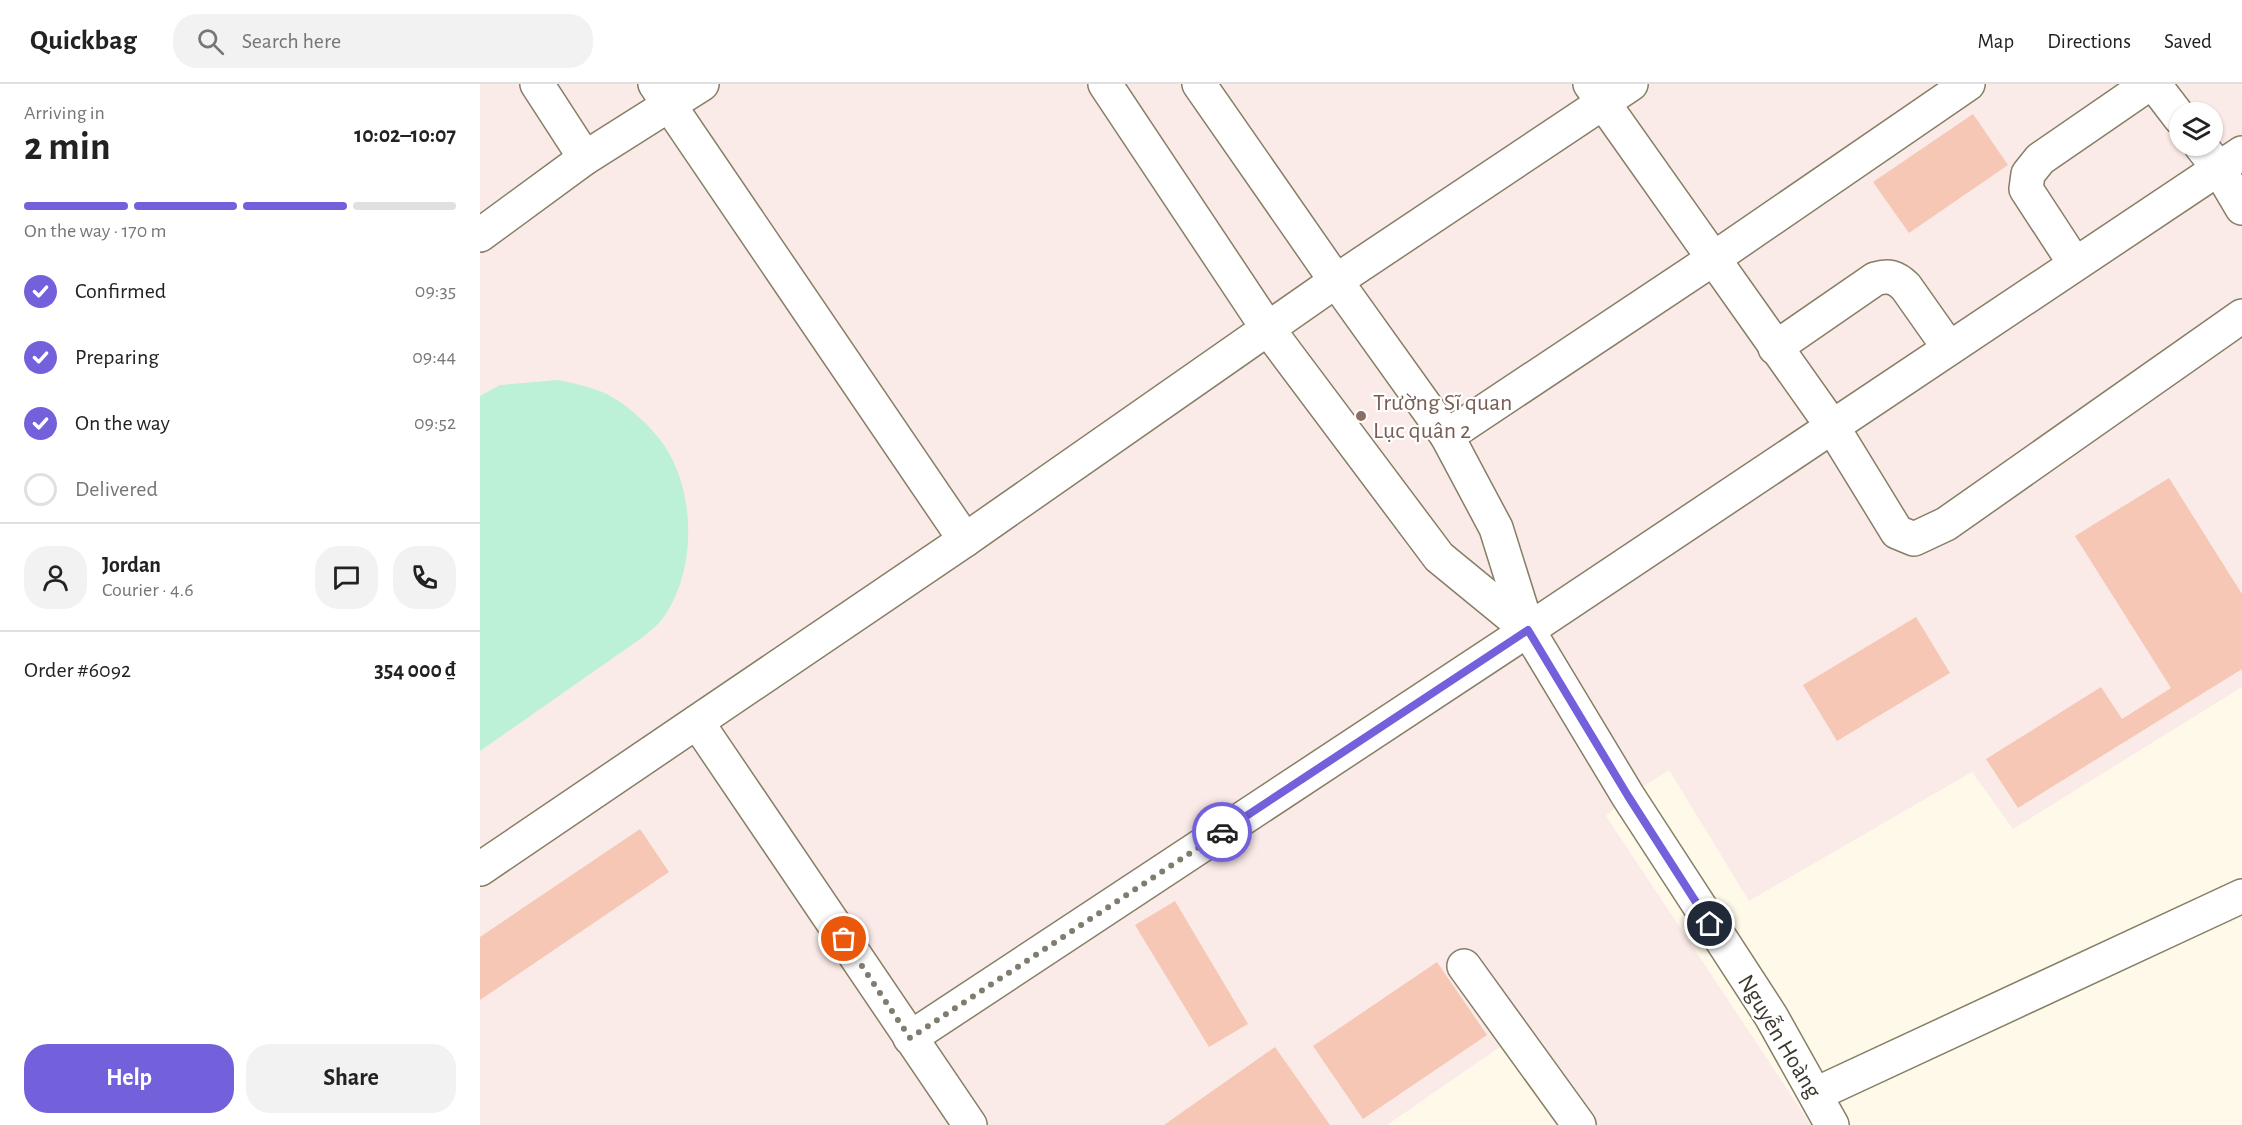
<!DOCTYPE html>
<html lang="en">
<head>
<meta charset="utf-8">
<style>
	:root { --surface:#fff; --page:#f2f2f2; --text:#222; --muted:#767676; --line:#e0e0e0; --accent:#7361dc }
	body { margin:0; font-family:"Alegreya Sans",sans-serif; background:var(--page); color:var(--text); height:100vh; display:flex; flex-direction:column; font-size:22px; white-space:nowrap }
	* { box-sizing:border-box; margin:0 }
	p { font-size:20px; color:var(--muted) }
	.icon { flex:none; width:33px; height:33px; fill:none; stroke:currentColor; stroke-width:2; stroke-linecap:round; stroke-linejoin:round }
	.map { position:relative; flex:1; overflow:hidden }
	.details { display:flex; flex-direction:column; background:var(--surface); width:480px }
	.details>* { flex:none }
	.controls { position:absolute; left:1689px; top:18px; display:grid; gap:12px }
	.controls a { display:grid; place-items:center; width:54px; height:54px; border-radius:50%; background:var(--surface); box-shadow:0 2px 4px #0004; font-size:30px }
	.pin { position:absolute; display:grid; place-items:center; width:51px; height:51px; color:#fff; margin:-26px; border:3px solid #fff; border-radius:50%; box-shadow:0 2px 6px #0007 }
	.courier { position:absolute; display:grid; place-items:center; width:60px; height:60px; margin:-30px; border:4px solid #7361dc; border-radius:50%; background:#fff; color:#222; box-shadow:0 2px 8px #0007 }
	.overview em { font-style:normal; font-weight:600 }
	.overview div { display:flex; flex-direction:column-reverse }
	.overview { display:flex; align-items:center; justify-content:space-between; height:102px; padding:0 24px }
	h1 { font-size:39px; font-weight:600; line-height:45px }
	.bar { display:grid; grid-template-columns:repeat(4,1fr); gap:9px 6px; align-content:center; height:72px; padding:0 24px }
	.bar i { height:8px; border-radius:4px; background:var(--line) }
	.bar .selected { background:var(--accent) }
	.bar p { grid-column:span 4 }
	.line { display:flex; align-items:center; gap:15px; padding:0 24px; border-top:2px solid var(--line) }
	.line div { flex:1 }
	.round { display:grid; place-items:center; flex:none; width:63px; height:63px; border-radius:24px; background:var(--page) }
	ol { padding:0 24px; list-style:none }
	li { display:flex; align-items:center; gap:18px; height:66px }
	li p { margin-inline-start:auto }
	li .icon { padding:6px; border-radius:50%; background:var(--accent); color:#fff; stroke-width:4 }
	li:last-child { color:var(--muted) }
	li i { width:33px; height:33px; border:3px solid var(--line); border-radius:50% }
	.cta { display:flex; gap:12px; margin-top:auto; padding:12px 24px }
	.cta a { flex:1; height:69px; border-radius:24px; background:var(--accent); color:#fff; font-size:24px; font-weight:600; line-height:69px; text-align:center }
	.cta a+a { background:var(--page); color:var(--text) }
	header { display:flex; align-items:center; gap:36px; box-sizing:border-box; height:84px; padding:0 30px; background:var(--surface); border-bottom:2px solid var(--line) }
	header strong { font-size:28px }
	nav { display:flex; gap:33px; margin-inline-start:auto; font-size:21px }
	.search { width:420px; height:54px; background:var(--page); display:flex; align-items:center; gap:15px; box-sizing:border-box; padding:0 21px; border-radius:24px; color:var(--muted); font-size:22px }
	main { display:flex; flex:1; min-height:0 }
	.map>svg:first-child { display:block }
	.education { fill:#fbebe8; fill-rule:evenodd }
	.green { fill:#bdf1d5 }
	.building { fill:#f6c7b4 }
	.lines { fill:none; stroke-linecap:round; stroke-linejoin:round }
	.minor-casing { stroke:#867e65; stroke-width:36 }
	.minor { stroke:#fff; stroke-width:33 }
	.done { stroke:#807c6f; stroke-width:6; stroke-dasharray:0 10.8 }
	.route { stroke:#7361dc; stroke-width:8 }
	.education-dot { fill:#8d6e63; stroke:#fff; stroke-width:2 }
	.labels { text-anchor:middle; stroke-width:4.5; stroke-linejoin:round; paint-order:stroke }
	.education-label { font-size:24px; fill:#785e54; stroke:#fff; text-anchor:start }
	.street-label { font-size:24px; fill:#3b382d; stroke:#fff }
</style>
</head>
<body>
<header>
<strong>Quickbag</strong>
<div class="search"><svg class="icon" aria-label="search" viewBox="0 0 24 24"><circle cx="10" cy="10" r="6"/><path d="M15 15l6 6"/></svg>Search here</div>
<nav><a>Map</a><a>Directions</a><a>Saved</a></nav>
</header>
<main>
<section class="details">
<div class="overview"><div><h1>2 min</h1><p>Arriving in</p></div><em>10:02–10:07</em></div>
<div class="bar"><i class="selected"></i><i class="selected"></i><i class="selected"></i><i></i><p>On the way · 170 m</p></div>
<ol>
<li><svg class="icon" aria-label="check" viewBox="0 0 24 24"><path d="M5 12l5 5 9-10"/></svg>Confirmed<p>09:35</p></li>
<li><svg class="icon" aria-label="check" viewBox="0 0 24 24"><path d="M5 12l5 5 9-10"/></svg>Preparing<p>09:44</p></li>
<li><svg class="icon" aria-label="check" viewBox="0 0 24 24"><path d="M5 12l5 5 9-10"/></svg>On the way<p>09:52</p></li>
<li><i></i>Delivered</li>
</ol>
<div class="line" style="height:108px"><a class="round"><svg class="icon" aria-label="person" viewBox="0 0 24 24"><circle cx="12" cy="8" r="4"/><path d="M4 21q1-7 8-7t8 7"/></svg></a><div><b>Jordan</b><p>Courier · 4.6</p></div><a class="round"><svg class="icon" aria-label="chat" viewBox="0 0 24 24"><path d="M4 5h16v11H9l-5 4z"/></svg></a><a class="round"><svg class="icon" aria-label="phone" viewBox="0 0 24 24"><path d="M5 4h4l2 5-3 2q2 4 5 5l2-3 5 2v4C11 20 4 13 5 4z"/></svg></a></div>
<div class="line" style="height:78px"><div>Order #6092</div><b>354 000 ₫</b></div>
<div class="cta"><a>Help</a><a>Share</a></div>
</section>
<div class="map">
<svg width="1762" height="1041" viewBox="0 0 1762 1041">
	<rect width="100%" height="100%" fill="#fff9e9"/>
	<path class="education" d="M0,0H1762V603L1533,745L1492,688L1269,817L1189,686L1148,712L1126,732L1331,1041H1091L1030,956L907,1041H0ZM1700,28H1732V62H1700Z"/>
	<path class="green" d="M78,296C96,300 118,304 134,314C152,325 172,344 184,361C216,408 217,487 183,534C178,541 170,547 163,553L0,667V312L20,301Z"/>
	<g class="building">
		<path d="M1493,30L1528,81L1429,149L1393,98Z"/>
		<path d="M1689,394L1762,510V585L1538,724L1506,675L1621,603L1642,635L1691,604L1595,452Z"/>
		<path d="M1436,533L1470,589L1357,657L1323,601Z"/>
		<path d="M160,745L189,788L0,916V853Z"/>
		<path d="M695,817L768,940L729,963L655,841Z"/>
		<path d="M957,878L1007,951L883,1035L833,962Z"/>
		<path d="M795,963L850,1041H684Z"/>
	</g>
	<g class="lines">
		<defs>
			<g id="minor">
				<path d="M57,0L105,74"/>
				<path d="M175,0L485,456"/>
				<path d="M625,0L788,245L959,473L1048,546"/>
				<path d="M719,0L856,197L967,352L1016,444L1048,546L1148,712L1291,932L1352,1041"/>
				<path d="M1110,0L1352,342L1417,448L1434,455L1466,440L1762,232"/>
				<path d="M1674,0L1700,34"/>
				<path d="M1721,62L1739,85L1762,124"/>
				<path d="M0,151L105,74L222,0"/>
				<path d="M1595,180L1546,105L1548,90L1560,75L1669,0"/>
				<path d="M1295,264L1395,195C1409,191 1416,193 1426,203L1469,264"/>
				<path d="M967,352L1233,175L1488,0"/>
				<path d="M217,638L490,1041"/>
				<path d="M0,785L485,456L856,197L1151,0"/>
				<path d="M984,882L1099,1041"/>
				<path d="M430,954L1048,546L1762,69"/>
				<path d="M1336,1010L1762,812"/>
			</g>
		</defs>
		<use href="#minor" class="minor-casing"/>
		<use href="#minor" class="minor"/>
	</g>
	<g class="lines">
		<path class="done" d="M364,855L430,954L742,748"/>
		<path class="route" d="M742,748L1048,546L1148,712L1230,840"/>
	</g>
	<circle class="education-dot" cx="881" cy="332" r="6"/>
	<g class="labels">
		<g class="education-label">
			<text x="893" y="326">Trường Sĩ quan<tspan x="893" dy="28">Lục quân 2</tspan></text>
		</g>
		<g class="street-label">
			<text transform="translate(1300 952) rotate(59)" y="8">Nguyễn Hoàng</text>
		</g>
	</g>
</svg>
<div class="controls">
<a><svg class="icon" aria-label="layers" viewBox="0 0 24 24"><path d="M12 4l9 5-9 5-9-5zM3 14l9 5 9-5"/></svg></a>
</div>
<div class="pin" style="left:364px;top:855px;background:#ea580c"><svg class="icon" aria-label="bag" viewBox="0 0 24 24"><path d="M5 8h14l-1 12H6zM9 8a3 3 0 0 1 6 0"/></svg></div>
<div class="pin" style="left:1230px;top:840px;background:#1f2937"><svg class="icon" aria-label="home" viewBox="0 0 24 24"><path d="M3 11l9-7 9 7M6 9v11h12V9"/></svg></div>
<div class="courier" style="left:742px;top:748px"><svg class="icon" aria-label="car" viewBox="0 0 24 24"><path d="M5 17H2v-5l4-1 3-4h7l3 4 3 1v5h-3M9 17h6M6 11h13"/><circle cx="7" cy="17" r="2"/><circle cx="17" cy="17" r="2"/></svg></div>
</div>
</main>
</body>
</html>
